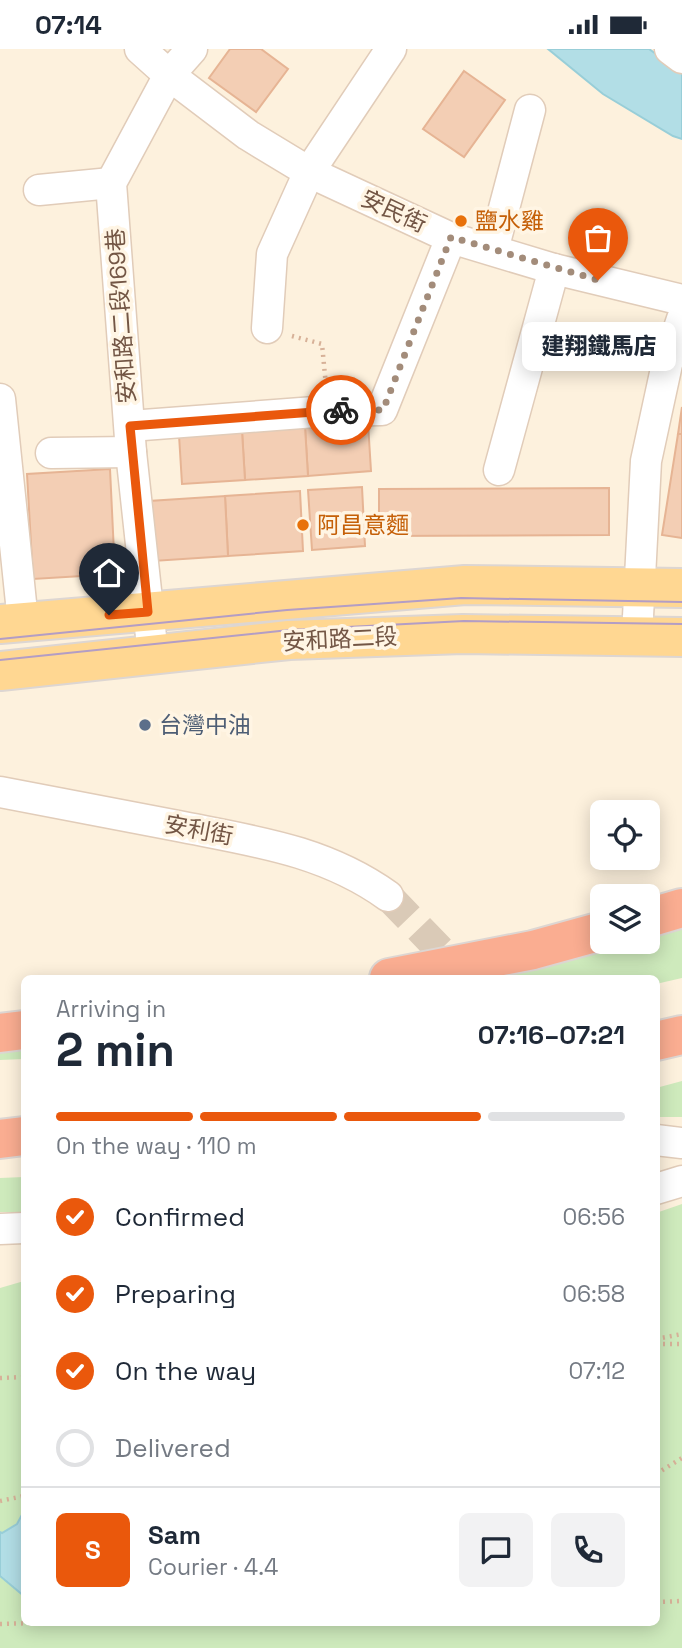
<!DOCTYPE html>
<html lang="en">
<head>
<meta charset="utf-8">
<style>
	:root { --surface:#fff; --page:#f2f2f3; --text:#1f2937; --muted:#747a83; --line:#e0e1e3; --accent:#ea580c }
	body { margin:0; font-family:"Space Grotesk","Noto Sans TC",sans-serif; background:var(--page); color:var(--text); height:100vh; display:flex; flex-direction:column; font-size:26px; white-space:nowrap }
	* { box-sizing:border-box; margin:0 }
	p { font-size:23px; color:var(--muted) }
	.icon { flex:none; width:38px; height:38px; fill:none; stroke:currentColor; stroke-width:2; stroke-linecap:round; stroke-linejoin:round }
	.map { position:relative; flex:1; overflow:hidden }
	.side { position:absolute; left:21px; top:926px; width:639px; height:651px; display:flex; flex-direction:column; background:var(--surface); border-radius:10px; box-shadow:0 4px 18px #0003 }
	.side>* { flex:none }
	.controls { position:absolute; left:590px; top:751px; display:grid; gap:14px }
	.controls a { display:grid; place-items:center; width:70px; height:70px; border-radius:10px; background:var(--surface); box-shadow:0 4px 18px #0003; font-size:35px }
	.pin { position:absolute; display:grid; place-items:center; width:60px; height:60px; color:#fff; margin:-72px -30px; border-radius:50% 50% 50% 0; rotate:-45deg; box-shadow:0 0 7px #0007 }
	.pin .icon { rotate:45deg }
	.courier { position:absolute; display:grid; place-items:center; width:70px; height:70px; margin:-35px; border:5px solid #ea580c; border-radius:50%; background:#fff; color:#222; box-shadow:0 2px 9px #0007 }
	.bubble { position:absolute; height:49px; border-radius:10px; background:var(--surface); box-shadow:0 4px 18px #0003; font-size:23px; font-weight:800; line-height:49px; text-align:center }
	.overview em { font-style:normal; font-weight:800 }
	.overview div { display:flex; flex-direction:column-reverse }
	.overview { display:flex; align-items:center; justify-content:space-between; height:119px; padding:0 35px }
	h1 { font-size:46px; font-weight:800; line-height:52px }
	.bar { display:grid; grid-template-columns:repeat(4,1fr); gap:10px 7px; align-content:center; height:84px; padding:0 35px }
	.bar i { height:9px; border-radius:5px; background:var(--line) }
	.bar .current { background:var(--accent) }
	.bar p { grid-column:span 4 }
	.line { display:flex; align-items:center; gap:18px; padding:0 35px; border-top:2px solid var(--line) }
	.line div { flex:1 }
	.round { display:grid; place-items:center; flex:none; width:74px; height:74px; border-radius:10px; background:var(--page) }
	ol { padding:0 35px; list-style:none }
	li { display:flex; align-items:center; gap:21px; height:77px }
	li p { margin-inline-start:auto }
	li .icon { padding:7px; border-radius:50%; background:var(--accent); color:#fff; stroke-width:4 }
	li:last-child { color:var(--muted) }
	li i { width:38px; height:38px; border:4px solid var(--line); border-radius:50% }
	.status { display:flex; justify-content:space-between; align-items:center; height:49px; padding:0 35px; background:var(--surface); direction:ltr }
	.status svg { height:19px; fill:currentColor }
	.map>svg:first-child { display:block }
	.green { fill:#ceeabc }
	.water { fill:#b2dee6; stroke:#98ced8; stroke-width:2 }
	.building { fill:#f3ceb4; stroke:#e6b494; stroke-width:2 }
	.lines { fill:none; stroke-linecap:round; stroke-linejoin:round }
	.minor-tunnel { stroke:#dacab7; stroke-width:30; stroke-dasharray:30 15; stroke-linecap:butt }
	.minor-casing { stroke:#e1ccb9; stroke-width:33 }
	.major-casing { stroke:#ddd6d2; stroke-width:42 }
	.highway-casing { stroke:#ddd6d2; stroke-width:42 }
	.path { stroke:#d7b198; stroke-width:4.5; stroke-dasharray:2 5; stroke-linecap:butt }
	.minor { stroke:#fff; stroke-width:30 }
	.major { stroke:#ffd792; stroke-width:38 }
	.highway { stroke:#faad91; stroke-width:38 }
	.tram { stroke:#b39dc5; stroke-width:2 }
	.done { stroke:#a38c7a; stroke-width:7; stroke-dasharray:0 12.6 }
	.route { stroke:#ea580c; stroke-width:9 }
	.food-dot { fill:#e8710a; stroke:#fff5e4; stroke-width:2.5 }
	.service-dot { fill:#5c6f8a; stroke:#fff5e4; stroke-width:2.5 }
	.labels { text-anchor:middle; stroke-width:7; stroke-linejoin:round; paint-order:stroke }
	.street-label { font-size:23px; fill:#735645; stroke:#fff5e4 }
	.food-label { font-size:23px; fill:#c56008; stroke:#fff5e4; text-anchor:start }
	.service-label { font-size:23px; fill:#4e5e75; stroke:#fff5e4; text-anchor:start }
</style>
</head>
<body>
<div class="status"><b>07:14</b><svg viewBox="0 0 49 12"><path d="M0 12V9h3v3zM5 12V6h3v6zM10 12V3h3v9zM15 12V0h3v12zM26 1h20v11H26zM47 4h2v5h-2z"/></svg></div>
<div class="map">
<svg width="682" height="1599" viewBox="0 0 682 1599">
	<rect width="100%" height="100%" fill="#fdf1dd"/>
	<g class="green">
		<path d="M682,880V929L656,935V929H499L634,893L648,892V889Z"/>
		<path d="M24,1000V1010L0,1011V1004Z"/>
		<path d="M682,1032V1068H656V1039Z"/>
		<path d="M24,1128V1163H0V1129Z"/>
		<path d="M682,1155V1599H0V1239L24,1232V1573H656V1164Z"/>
	</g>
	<g class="water">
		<path d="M548,0H649L659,7L682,15V90L673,87L603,45Z"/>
		<path d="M24,1462V1547L0,1527V1483L2,1484L17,1475Z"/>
	</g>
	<g class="building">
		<path d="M230,0H261L288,20L256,63L209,29Z"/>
		<path d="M464,22L505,51L464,108L423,80Z"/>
		<path d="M682,358V385H678Z"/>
		<path d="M368,374L371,422L308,427L305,378Z"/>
		<path d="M305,378L308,427L245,431L242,382Z"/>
		<path d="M242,382L245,431L182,435L179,386Z"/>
		<path d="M678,385H682V489L662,486Z"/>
		<path d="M110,420L115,525L33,530L27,425Z"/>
		<path d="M362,438L365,497L312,501L308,441Z"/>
		<path d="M609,439V486L379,487V440Z"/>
		<path d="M300,442L303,502L228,507L225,447Z"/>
		<path d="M225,447L228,507L153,512L149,452Z"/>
	</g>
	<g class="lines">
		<path class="minor-tunnel" d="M388,847L467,929"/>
		<defs>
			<g id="minor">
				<path d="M140,0L169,26L248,86L309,123L451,189L554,220L682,251"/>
				<path d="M670,0L682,9"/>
				<path d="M39,141L111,134"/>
				<path d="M493,201L530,61"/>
				<path d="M267,279L272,205L309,123L391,0"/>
				<path d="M0,350L23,573"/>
				<path d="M130,377L328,362L382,361L451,189"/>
				<path d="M51,404L131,403"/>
				<path d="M499,421L554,220"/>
				<path d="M637,587L646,412L667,315L682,270"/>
				<path d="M153,606L131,403L111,134L169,26L192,0"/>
				<path d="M0,743C59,754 119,766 178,777C253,792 324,801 388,847"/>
				<path d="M656,1091L682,1094"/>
				<path d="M656,1140L682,1132"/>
				<path d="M0,1180L24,1179"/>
			</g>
			<g id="major">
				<path d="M0,575L465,536L682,539"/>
				<path d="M0,622L289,591L463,585L682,588"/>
			</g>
			<g id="highway">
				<path d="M648,869L682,859"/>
				<path d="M389,929L533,901L602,882"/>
				<path d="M0,984L24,981"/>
				<path d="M656,992L682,986"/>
				<path d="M0,1090L24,1087"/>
			</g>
		</defs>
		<use href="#minor" class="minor-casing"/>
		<use href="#major" class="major-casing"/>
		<use href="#highway" class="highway-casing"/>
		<g class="path">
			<path d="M292,287L322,295L326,337"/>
			<path d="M656,1290L682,1285"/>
			<path d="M656,1295H682"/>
			<path d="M0,1329L24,1328"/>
			<path d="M656,1425L682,1409"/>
			<path d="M0,1452L24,1447"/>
			<path d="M656,1553L682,1552"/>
			<path d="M0,1575L68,1573"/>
		</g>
		<use href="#minor" class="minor"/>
		<use href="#major" class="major"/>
		<use href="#highway" class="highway"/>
		<g class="tram">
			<path d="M0,590L287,561L461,549L682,553"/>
			<path d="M0,611L289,581L464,572L682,575"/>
		</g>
	</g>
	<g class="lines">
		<path class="done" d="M341,361H383L451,188L598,231"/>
		<path class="route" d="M109,566L148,563L130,377L341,361"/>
	</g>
	<g class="food-dot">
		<circle cx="461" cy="172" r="7"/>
		<circle cx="303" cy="476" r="7"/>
	</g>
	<circle class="service-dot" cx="145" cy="676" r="7"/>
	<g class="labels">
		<g class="street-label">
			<text transform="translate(394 162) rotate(25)" y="8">安民街</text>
			<text transform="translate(121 267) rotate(-94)" y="8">安和路二段169巷</text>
			<text transform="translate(340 590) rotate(-3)" y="8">安和路二段</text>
			<text transform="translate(199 781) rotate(11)" y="8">安利街</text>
		</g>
		<g class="food-label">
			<text x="475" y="180">鹽水雞</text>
			<text x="317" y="484">阿昌意麵</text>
		</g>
		<g class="service-label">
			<text x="159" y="684">台灣中油</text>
		</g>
	</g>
</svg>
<div class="controls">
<a><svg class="icon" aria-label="locate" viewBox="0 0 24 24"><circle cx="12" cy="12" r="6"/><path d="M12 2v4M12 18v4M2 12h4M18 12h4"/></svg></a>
<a><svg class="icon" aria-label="layers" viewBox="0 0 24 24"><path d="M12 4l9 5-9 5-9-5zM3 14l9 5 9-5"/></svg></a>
</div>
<div class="pin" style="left:598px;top:231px;background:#ea580c"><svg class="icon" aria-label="bag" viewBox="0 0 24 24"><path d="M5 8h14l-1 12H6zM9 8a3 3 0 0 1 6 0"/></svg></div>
<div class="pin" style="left:109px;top:566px;background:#1f2937"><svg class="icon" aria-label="home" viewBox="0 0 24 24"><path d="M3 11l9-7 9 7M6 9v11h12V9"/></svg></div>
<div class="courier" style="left:341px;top:361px"><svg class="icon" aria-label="bike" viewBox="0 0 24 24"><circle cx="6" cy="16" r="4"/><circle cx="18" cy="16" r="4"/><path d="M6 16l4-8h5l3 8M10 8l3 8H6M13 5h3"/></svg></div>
<div class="bubble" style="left:522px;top:273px;width:154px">建翔鐵馬店</div>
<section class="side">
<div class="overview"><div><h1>2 min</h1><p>Arriving in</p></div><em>07:16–07:21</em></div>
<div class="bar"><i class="current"></i><i class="current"></i><i class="current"></i><i></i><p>On the way · 110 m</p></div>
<ol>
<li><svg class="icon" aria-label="check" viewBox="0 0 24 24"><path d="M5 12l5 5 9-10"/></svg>Confirmed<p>06:56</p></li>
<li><svg class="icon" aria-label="check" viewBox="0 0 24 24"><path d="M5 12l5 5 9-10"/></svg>Preparing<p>06:58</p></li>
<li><svg class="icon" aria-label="check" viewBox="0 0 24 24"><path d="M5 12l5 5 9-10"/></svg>On the way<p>07:12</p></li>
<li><i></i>Delivered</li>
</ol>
<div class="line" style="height:126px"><b class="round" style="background:var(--accent);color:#fff">S</b><div><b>Sam</b><p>Courier · 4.4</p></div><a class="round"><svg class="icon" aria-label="chat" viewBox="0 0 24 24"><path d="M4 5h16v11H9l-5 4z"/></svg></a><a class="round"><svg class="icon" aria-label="phone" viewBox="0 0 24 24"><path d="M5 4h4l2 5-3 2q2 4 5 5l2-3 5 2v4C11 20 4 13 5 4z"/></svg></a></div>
</section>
</div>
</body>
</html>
